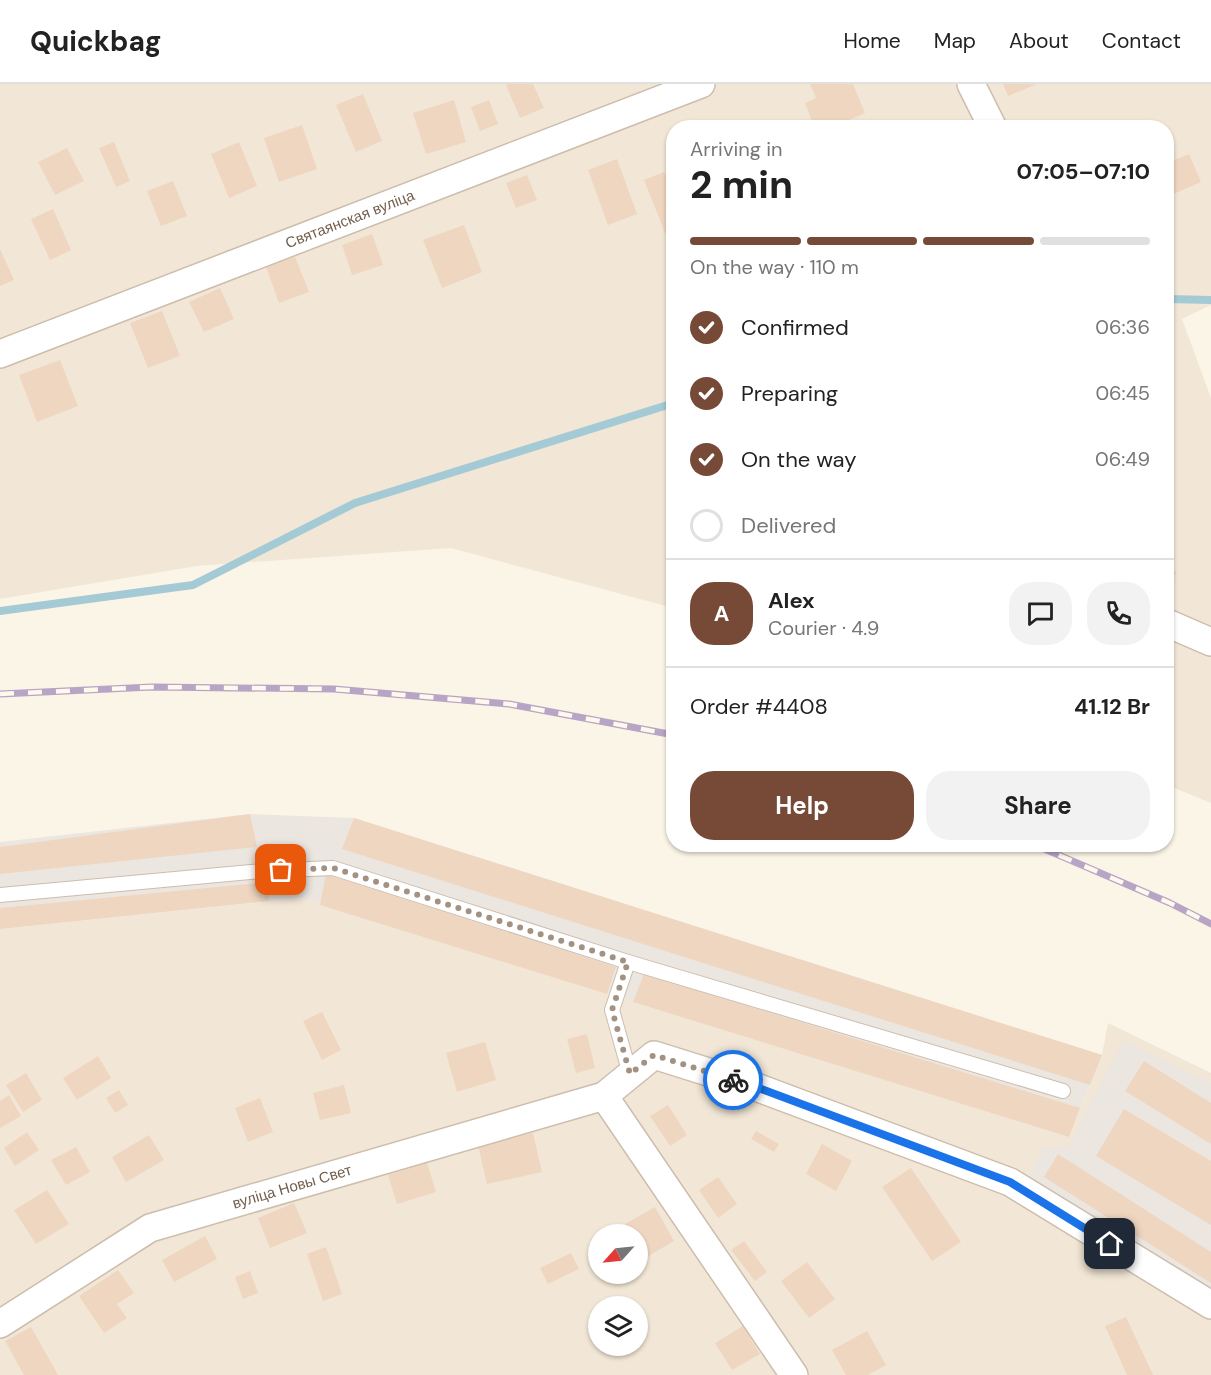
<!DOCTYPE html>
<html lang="en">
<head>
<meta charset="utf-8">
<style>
	:root { --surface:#fff; --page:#f2f2f2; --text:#222; --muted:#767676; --line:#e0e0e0; --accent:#774a38 }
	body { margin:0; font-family:"DM Sans",sans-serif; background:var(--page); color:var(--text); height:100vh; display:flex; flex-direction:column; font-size:22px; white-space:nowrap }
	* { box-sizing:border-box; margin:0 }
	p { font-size:20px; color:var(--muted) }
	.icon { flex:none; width:33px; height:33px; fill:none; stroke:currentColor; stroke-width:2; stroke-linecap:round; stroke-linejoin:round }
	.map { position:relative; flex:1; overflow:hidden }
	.drawer { position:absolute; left:666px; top:36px; width:508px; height:732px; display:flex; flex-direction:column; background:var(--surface); border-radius:24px; box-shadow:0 2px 4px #0004 }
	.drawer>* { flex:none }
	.needle { width:39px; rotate:243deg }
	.buttons { position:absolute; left:588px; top:1140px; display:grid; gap:12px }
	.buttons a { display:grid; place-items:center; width:60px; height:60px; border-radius:50%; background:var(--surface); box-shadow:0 2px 4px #0004; font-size:30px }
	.pin { position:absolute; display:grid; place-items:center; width:51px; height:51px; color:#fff; margin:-26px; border-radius:12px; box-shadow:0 3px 9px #0006 }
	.courier { position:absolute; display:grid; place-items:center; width:60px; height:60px; margin:-30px; border:4px solid #1a73e8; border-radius:50%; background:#fff; color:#222; box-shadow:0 2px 8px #0007 }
	.summary em { font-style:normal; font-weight:700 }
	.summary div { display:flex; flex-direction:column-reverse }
	.summary { display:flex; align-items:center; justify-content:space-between; height:102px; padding:0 24px }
	h1 { font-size:39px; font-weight:700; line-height:45px }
	.bar { display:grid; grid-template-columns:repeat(4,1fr); gap:9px 6px; align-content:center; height:72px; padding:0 24px }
	.bar i { height:8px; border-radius:4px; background:var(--line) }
	.bar .selected { background:var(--accent) }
	.bar p { grid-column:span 4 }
	.line { display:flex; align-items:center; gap:15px; padding:0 24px; border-top:2px solid var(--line) }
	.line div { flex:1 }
	.round { display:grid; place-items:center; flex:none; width:63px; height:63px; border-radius:24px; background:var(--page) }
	ol { padding:0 24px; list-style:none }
	li { display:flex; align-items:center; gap:18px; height:66px }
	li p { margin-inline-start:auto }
	li .icon { padding:6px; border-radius:50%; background:var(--accent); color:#fff; stroke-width:4 }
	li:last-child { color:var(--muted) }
	li i { width:33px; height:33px; border:3px solid var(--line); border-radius:50% }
	.cta { display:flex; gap:12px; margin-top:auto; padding:12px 24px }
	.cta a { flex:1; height:69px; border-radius:24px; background:var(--accent); color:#fff; font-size:24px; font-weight:700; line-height:69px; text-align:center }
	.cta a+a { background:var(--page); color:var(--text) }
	header { display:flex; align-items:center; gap:36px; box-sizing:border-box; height:84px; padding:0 30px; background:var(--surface); border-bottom:2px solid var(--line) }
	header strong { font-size:28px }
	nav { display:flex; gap:33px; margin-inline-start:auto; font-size:21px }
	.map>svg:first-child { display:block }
	.residential { fill:#f2e7d6; fill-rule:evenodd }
	.industrial { fill:#ece6e0 }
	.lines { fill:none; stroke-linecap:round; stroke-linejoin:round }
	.stream { stroke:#a3cad5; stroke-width:8 }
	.building { fill:#efd6c0 }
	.lane-casing { stroke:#cdbdad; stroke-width:16 }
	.street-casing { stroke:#cdbdad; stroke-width:30 }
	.lane { stroke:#fff; stroke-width:14 }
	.street { stroke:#fff; stroke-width:27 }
	.rail-casing { stroke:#b8a5c5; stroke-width:7 }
	.rail { stroke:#fef8ed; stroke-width:4.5; stroke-dasharray:14; stroke-linecap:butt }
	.done { stroke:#a39282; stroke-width:6; stroke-dasharray:0 10.8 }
	.route { stroke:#1a73e8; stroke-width:8 }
	.labels { text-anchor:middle; stroke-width:4.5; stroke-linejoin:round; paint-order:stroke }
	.street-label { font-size:15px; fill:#735d4c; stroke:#fef8ed }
</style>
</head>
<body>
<header>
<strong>Quickbag</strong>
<nav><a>Home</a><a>Map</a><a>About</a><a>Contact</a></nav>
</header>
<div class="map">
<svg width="1211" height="1291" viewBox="0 0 1211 1291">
	<rect width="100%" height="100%" fill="#fbf5e7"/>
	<g class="residential">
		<path d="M0,0H1211V221L1182,235L1211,314V719L1167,701V44H674L673,524L451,464L197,482L0,515Z"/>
		<path d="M302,814L1069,1053L1102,971L1108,939L1211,989V1291H0V845ZM598,1150H638V1190H598ZM598,1222H638V1262H598Z"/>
	</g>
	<g class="industrial">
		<path d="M250,730L354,734L1102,971L1069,1053L302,814L0,845V758Z"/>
		<path d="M1123,956L1211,999V1212L1026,1101L1043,1064H1068Z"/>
	</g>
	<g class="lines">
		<g class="stream">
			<path d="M1167,215L1211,216"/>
			<path d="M0,527L193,501L355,419L674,319"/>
		</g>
	</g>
	<g class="building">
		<path d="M508,0H533L544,24L520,34L506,1Z"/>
		<path d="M810,0H853L865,29L831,44H815L805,19L816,14Z"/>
		<path d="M1003,0H1037L1008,12Z"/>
		<path d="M363,10L382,57L356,68L336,21Z"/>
		<path d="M454,16L466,58L426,70L413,29Z"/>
		<path d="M489,16L498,40L480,47L471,23Z"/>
		<path d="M302,41L317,85L279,98L264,54Z"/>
		<path d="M114,58L130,97L116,103L99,64Z"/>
		<path d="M239,58L257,102L229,114L211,70Z"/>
		<path d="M67,64L84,97L55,111L38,78Z"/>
		<path d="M1189,70L1201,98L1167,113V79Z"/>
		<path d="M617,75L637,130L608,141L588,86Z"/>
		<path d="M664,88L674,110V148L666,151L644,96Z"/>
		<path d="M527,91L537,116L516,124L506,99Z"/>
		<path d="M173,97L187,132L161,142L147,107Z"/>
		<path d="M53,125L71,166L50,176L31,135Z"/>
		<path d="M464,141L482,188L442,204L423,156Z"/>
		<path d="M372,150L383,181L352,191L342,161Z"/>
		<path d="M0,165L14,196L0,202Z"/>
		<path d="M295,173L309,208L279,219L266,183Z"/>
		<path d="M220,204L234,235L204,248L189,218Z"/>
		<path d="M162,227L180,272L148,284L130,239Z"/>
		<path d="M60,276L78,322L37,338L19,291Z"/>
		<path d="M1167,485L1176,488L1170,506L1167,505Z"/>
		<path d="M250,730L257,763L0,790V763Z"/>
		<path d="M354,734L1102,971L1090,1001L342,765Z"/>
		<path d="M326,790L616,883L607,910L320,821Z"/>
		<path d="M268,798L269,817L0,845V824Z"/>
		<path d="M644,890L1080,1024L1069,1053L633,918Z"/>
		<path d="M322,928L341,966L322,976L303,937Z"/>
		<path d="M587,950L595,984L576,989L567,955Z"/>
		<path d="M485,958L496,996L457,1008L446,969Z"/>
		<path d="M98,972L111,994L77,1016L63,994Z"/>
		<path d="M1144,977L1211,1019V1060L1125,1007Z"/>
		<path d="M26,989L42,1016L23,1028L6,1001Z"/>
		<path d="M344,1001L351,1029L320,1036L313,1009Z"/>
		<path d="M119,1006L128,1021L115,1029L106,1014Z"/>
		<path d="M9,1011L21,1032L0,1044V1017Z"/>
		<path d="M260,1014L273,1048L248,1058L235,1024Z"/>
		<path d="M668,1021L687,1051L670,1062L650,1032Z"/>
		<path d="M1124,1025L1211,1077V1141L1096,1072Z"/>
		<path d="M756,1047L779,1060L774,1068L751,1055Z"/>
		<path d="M27,1048L39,1066L15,1082L4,1064Z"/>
		<path d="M533,1049L542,1088L487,1100L478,1061Z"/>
		<path d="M149,1051L164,1076L126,1098L112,1073Z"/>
		<path d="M822,1060L852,1077L836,1107L806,1090Z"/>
		<path d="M76,1063L90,1088L66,1101L51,1076Z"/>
		<path d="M1058,1070L1211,1168V1199L1044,1093Z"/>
		<path d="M427,1079L436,1108L397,1120L388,1091Z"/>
		<path d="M911,1084L961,1158L932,1177L882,1103Z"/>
		<path d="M718,1093L737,1120L718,1134L699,1106Z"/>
		<path d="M47,1106L69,1140L36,1160L14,1126Z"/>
		<path d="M294,1119L307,1149L270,1164L258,1134Z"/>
		<path d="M655,1123L674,1157L645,1174L638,1161V1150H631L625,1140Z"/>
		<path d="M205,1152L217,1175L174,1198L162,1176Z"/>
		<path d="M744,1157L767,1188L755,1197L731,1166Z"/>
		<path d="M326,1163L342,1210L323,1217L307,1170Z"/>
		<path d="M571,1169L579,1185L548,1200L540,1184Z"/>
		<path d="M807,1178L835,1215L809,1234L781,1197Z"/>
		<path d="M118,1186L134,1209L117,1220L127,1234L104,1249L79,1212Z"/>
		<path d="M250,1187L258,1209L243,1215L235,1193Z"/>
		<path d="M1126,1233L1153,1291H1127L1105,1242Z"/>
		<path d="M743,1242L760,1270L732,1286L715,1259Z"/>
		<path d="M31,1243L58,1291H24L5,1257Z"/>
		<path d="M867,1247L886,1281L868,1291H846L832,1266Z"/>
	</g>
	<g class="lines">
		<defs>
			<g id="lane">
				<path d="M0,811L262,787L333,784L628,878L1063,1007"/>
				<path d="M628,878L612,926L630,990"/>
			</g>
			<g id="street">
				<path d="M971,0L993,44"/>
				<path id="s1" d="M0,270L701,0"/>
				<path d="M1167,539L1211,558"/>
				<path d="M604,1012L794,1291"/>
				<path id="s2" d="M0,1240L150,1144L604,1012L654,971L756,1003L1010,1098L1211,1221"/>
			</g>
		</defs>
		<use href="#lane" class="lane-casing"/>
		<use href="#street" class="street-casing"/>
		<use href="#lane" class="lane"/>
		<use href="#street" class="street"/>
		<defs>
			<g id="rail">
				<path d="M0,610L152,603L334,605L509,620L674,651"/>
				<path d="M1033,760L1170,819L1211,840"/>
			</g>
		</defs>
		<use href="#rail" class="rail-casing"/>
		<use href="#rail" class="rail"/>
	</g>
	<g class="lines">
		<path class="done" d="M281,786L333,784L628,878L612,926L630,990L654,971L733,996"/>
		<path class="route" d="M733,996L756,1003L1010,1098L1110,1160"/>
	</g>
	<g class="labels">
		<g class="street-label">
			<text dy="5" stroke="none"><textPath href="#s1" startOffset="375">Святаянская вуліца</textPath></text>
			<text dy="5" stroke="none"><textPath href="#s2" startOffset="326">вуліца Новы Свет</textPath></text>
		</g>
	</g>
</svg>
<div class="buttons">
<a><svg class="needle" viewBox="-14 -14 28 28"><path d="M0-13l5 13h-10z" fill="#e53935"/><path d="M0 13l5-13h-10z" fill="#767676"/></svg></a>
<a><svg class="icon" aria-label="layers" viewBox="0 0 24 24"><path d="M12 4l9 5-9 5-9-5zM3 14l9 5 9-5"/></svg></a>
</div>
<div class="pin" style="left:281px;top:786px;background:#ea580c"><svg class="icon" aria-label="bag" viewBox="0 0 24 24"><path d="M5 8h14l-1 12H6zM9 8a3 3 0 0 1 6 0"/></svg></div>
<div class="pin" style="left:1110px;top:1160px;background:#1f2937"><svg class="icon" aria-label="home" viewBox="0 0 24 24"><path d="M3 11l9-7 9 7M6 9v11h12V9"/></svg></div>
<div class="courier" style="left:733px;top:996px"><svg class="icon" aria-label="bike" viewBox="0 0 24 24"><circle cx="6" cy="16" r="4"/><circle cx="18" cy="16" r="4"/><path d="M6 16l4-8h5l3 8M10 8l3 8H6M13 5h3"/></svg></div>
<section class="drawer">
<div class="summary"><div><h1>2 min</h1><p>Arriving in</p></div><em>07:05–07:10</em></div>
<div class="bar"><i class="selected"></i><i class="selected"></i><i class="selected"></i><i></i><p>On the way · 110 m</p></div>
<ol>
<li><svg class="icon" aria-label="check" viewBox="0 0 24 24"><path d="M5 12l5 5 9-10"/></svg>Confirmed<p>06:36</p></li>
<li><svg class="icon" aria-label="check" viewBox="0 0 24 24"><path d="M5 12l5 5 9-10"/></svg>Preparing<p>06:45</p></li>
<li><svg class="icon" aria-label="check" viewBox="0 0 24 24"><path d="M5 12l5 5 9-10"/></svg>On the way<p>06:49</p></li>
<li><i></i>Delivered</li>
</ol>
<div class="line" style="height:108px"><b class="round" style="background:var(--accent);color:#fff">A</b><div><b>Alex</b><p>Courier · 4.9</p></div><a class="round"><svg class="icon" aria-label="chat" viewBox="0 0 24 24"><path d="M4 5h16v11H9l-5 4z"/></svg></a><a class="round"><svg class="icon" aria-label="phone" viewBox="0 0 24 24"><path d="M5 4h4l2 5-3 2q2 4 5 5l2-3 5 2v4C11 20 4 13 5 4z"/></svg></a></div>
<div class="line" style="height:78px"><div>Order #4408</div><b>41.12 Br</b></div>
<div class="cta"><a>Help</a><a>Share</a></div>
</section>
</div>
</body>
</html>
